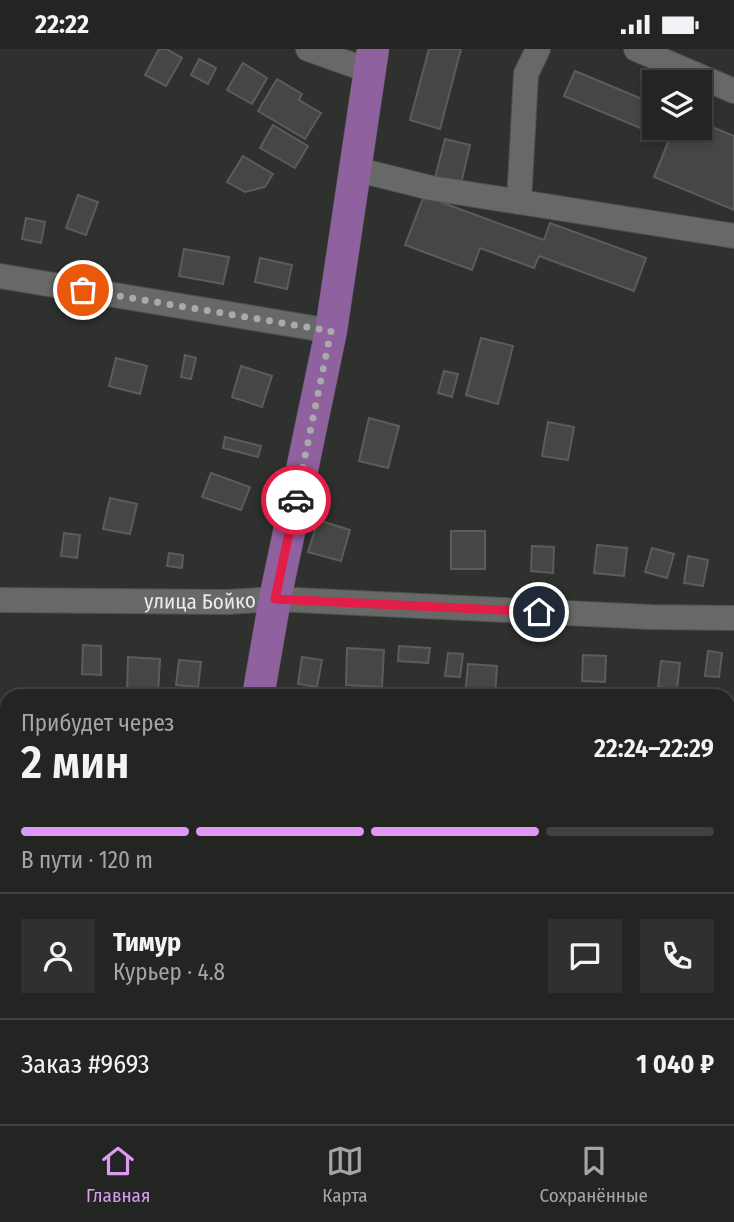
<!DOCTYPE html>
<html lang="ru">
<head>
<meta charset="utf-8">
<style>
	:root { --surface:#232523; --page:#2f3130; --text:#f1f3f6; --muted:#a3a5a6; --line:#404241; --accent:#dd99f3 }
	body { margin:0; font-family:"Fira Sans Condensed",sans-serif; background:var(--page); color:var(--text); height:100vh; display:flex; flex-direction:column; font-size:26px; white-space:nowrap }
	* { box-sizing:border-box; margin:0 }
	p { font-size:23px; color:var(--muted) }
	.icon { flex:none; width:38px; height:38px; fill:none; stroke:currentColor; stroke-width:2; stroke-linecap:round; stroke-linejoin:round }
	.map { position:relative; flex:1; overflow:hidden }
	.details { position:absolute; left:0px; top:640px; width:735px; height:436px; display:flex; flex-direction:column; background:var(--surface); border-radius:21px 21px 0 0; box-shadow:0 4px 10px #0003,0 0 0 2px var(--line) }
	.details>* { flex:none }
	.tools { position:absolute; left:642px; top:21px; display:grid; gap:14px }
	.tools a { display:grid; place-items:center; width:70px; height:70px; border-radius:0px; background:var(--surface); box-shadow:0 4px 10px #0003,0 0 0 2px var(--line); font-size:35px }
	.pin { position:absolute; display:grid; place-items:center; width:60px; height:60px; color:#fff; margin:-30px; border:4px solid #fff; border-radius:50%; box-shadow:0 2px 7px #0007 }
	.courier { position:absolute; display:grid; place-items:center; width:70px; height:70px; margin:-35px; border:5px solid #e11d48; border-radius:50%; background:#fff; color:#222; box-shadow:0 2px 9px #0007 }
	.summary em { font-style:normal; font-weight:600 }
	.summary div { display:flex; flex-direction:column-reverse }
	.summary { display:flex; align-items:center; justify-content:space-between; height:119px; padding:0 21px }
	h1 { font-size:46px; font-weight:600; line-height:52px }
	.bar { display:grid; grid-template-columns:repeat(4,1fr); gap:10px 7px; align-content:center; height:84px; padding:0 21px }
	.bar i { height:9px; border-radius:5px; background:var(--line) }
	.bar .current { background:var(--accent) }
	.bar p { grid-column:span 4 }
	.line { display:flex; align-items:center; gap:18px; padding:0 21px; border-top:2px solid var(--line) }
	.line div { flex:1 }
	.round { display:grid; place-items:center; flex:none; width:74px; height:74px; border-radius:0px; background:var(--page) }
	.status { display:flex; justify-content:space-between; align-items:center; height:49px; padding:0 35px; background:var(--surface); direction:ltr }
	.status svg { height:19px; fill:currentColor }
	.dock { display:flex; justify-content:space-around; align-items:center; height:98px; border-top:2px solid var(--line); background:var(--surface); font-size:19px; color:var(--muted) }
	.dock a { display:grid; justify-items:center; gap:4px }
	.dock .current { color:var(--accent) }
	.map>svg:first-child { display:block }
	.building { fill:#454745; stroke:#5b5d5b; stroke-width:2 }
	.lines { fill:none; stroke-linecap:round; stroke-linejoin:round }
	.minor-casing { stroke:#4e504e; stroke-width:26 }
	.major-casing { stroke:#4e504e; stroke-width:33 }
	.minor { stroke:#676967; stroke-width:24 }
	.major { stroke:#90619f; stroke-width:32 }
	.done { stroke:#a9aaa9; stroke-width:7; stroke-dasharray:0 12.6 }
	.route { stroke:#e11d48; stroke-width:9 }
	.labels { text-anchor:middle; stroke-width:5; stroke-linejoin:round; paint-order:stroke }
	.street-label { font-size:21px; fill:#eaebea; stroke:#2f312f }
</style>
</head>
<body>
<div class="status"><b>22:22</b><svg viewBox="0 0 49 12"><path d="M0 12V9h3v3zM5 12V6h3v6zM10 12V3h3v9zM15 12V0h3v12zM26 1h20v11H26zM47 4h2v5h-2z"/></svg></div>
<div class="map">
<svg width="734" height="1075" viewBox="0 0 734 1075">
	<rect width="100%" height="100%" fill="#2f312f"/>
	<g class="building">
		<path d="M159,0H166L182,9L166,37L145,26Z"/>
		<path d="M429,0H461L440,80L410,71Z"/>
		<path d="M199,10L216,19L208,35L191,26Z"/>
		<path d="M243,14L267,29L252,55L227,41Z"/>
		<path d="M575,22L654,55V79H700V73L734,87V161L654,128L669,91L564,47Z"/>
		<path d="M277,30L302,45L299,51L321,64L305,90L258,62Z"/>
		<path d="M273,76L308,97L295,119L260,99Z"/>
		<path d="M445,90L470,96L461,135L435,129Z"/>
		<path d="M243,107L273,125L265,138L245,143L227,133Z"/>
		<path d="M78,146L98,153L86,186L66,179Z"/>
		<path d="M424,147L544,191L550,174L646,209L634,242L539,207L534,219L480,199L472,221L405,196Z"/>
		<path d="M26,169L45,173L41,194L22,190Z"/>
		<path d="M184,200L229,208L223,235L179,227Z"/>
		<path d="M260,209L292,216L287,240L255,233Z"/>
		<path d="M481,289L513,297L498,355L466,346Z"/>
		<path d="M185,306L196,309L191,330L181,328Z"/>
		<path d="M116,309L147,317L140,345L109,337Z"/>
		<path d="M241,317L272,327L262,358L232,348Z"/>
		<path d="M444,322L458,325L452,348L438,344Z"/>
		<path d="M369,369L399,377L388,419L359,412Z"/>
		<path d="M548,373L574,378L568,411L542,407Z"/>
		<path d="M225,388L261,397L258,408L223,399Z"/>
		<path d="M211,424L250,438L241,461L202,448Z"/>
		<path d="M110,449L137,455L130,485L103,480Z"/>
		<path d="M318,471L350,481L341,512L308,503Z"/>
		<rect x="451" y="482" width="34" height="38"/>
		<path d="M64,484L80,486L77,509L61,507Z"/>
		<path d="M597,496L627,499L624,527L594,524Z"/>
		<path d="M532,497L554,498L553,524L531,522Z"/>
		<path d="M652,499L674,505L667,529L645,523Z"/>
		<path d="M169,504L183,506L182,519L167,517Z"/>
		<path d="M688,507L708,511L703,537L684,534Z"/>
		<path d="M83,596L101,597V626L82,625Z"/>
		<path d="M399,597L430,599L428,614L398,612Z"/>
		<path d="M347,599L384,601L382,638L346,636Z"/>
		<path d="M708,602L722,604L719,628L705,627Z"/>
		<path d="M448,604L463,605L460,628L445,627Z"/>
		<path d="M583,606L606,607L605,633L582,632Z"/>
		<path d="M128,608L160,610L158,645L127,643Z"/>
		<path d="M302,608L322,611L317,638L298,635Z"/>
		<path d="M179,611L201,613L198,638L176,636Z"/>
		<path d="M661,612L680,614L677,640L658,638Z"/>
		<path d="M468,615L497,617L495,648H465Z"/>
		<path d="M0,850L6,851L5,880H0Z"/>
		<path d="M728,904L734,906L733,928L728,927Z"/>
		<path d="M211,1069H215L233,1075H209Z"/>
		<path d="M491,1069H520V1075H490Z"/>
	</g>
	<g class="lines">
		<defs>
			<g id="minor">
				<path d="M308,0L370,22"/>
				<path d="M636,0L734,42"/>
				<path d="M355,120L431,139L734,187"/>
				<path d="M519,153L526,25L538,0"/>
				<path d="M0,227L331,282"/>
				<path id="s1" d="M0,551L226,553L275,550L651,568L734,569"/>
				<path d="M728,872H734"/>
				<path d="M0,913H7"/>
				<path d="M451,1075L452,1069"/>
			</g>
			<g id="major">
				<path d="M258,648L275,550L331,282L373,0"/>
				<path d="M163,1075L165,1069"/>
			</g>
		</defs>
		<use href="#minor" class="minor-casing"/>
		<use href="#major" class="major-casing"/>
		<use href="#minor" class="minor"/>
		<use href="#major" class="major"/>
	</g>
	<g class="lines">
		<path class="done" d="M83,241L331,282L296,451"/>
		<path class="route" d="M296,451L275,550L539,563"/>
	</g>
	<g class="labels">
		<g class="street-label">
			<text dy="7" stroke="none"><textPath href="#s1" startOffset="200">улица Бойко</textPath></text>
		</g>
	</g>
</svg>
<div class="tools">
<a><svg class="icon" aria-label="layers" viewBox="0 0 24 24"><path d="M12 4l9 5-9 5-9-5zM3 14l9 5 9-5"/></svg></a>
</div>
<div class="pin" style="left:83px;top:241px;background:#ea580c"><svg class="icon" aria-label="bag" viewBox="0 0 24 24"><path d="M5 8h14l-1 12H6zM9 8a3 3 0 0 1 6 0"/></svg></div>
<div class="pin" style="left:539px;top:563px;background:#1f2937"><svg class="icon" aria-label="home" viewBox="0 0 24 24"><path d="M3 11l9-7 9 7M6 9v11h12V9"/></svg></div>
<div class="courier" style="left:296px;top:451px"><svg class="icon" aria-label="car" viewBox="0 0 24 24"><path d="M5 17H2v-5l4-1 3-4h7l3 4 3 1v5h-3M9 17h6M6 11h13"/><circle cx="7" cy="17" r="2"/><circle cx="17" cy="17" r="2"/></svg></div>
<section class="details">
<div class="summary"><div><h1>2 мин</h1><p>Прибудет через</p></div><em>22:24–22:29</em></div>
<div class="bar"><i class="current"></i><i class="current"></i><i class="current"></i><i></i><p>В пути · 120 m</p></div>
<div class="line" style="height:126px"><a class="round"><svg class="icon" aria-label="person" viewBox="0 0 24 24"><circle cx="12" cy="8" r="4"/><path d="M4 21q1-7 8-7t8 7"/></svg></a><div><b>Тимур</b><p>Курьер · 4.8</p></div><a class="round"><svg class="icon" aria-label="chat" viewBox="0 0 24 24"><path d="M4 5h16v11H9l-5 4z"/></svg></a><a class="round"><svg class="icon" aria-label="phone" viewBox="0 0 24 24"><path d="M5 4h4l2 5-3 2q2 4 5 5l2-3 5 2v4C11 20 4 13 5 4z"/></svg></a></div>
<div class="line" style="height:91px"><div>Заказ #9693</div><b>1 040 ₽</b></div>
</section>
</div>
<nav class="dock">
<a class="current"><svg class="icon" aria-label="home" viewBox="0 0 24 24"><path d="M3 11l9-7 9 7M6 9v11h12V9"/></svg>Главная</a>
<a><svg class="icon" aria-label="map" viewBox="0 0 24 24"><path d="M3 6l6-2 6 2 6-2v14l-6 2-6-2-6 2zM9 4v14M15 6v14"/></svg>Карта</a>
<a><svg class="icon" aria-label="saved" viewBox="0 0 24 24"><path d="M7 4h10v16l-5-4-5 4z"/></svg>Сохранённые</a>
</nav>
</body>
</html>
